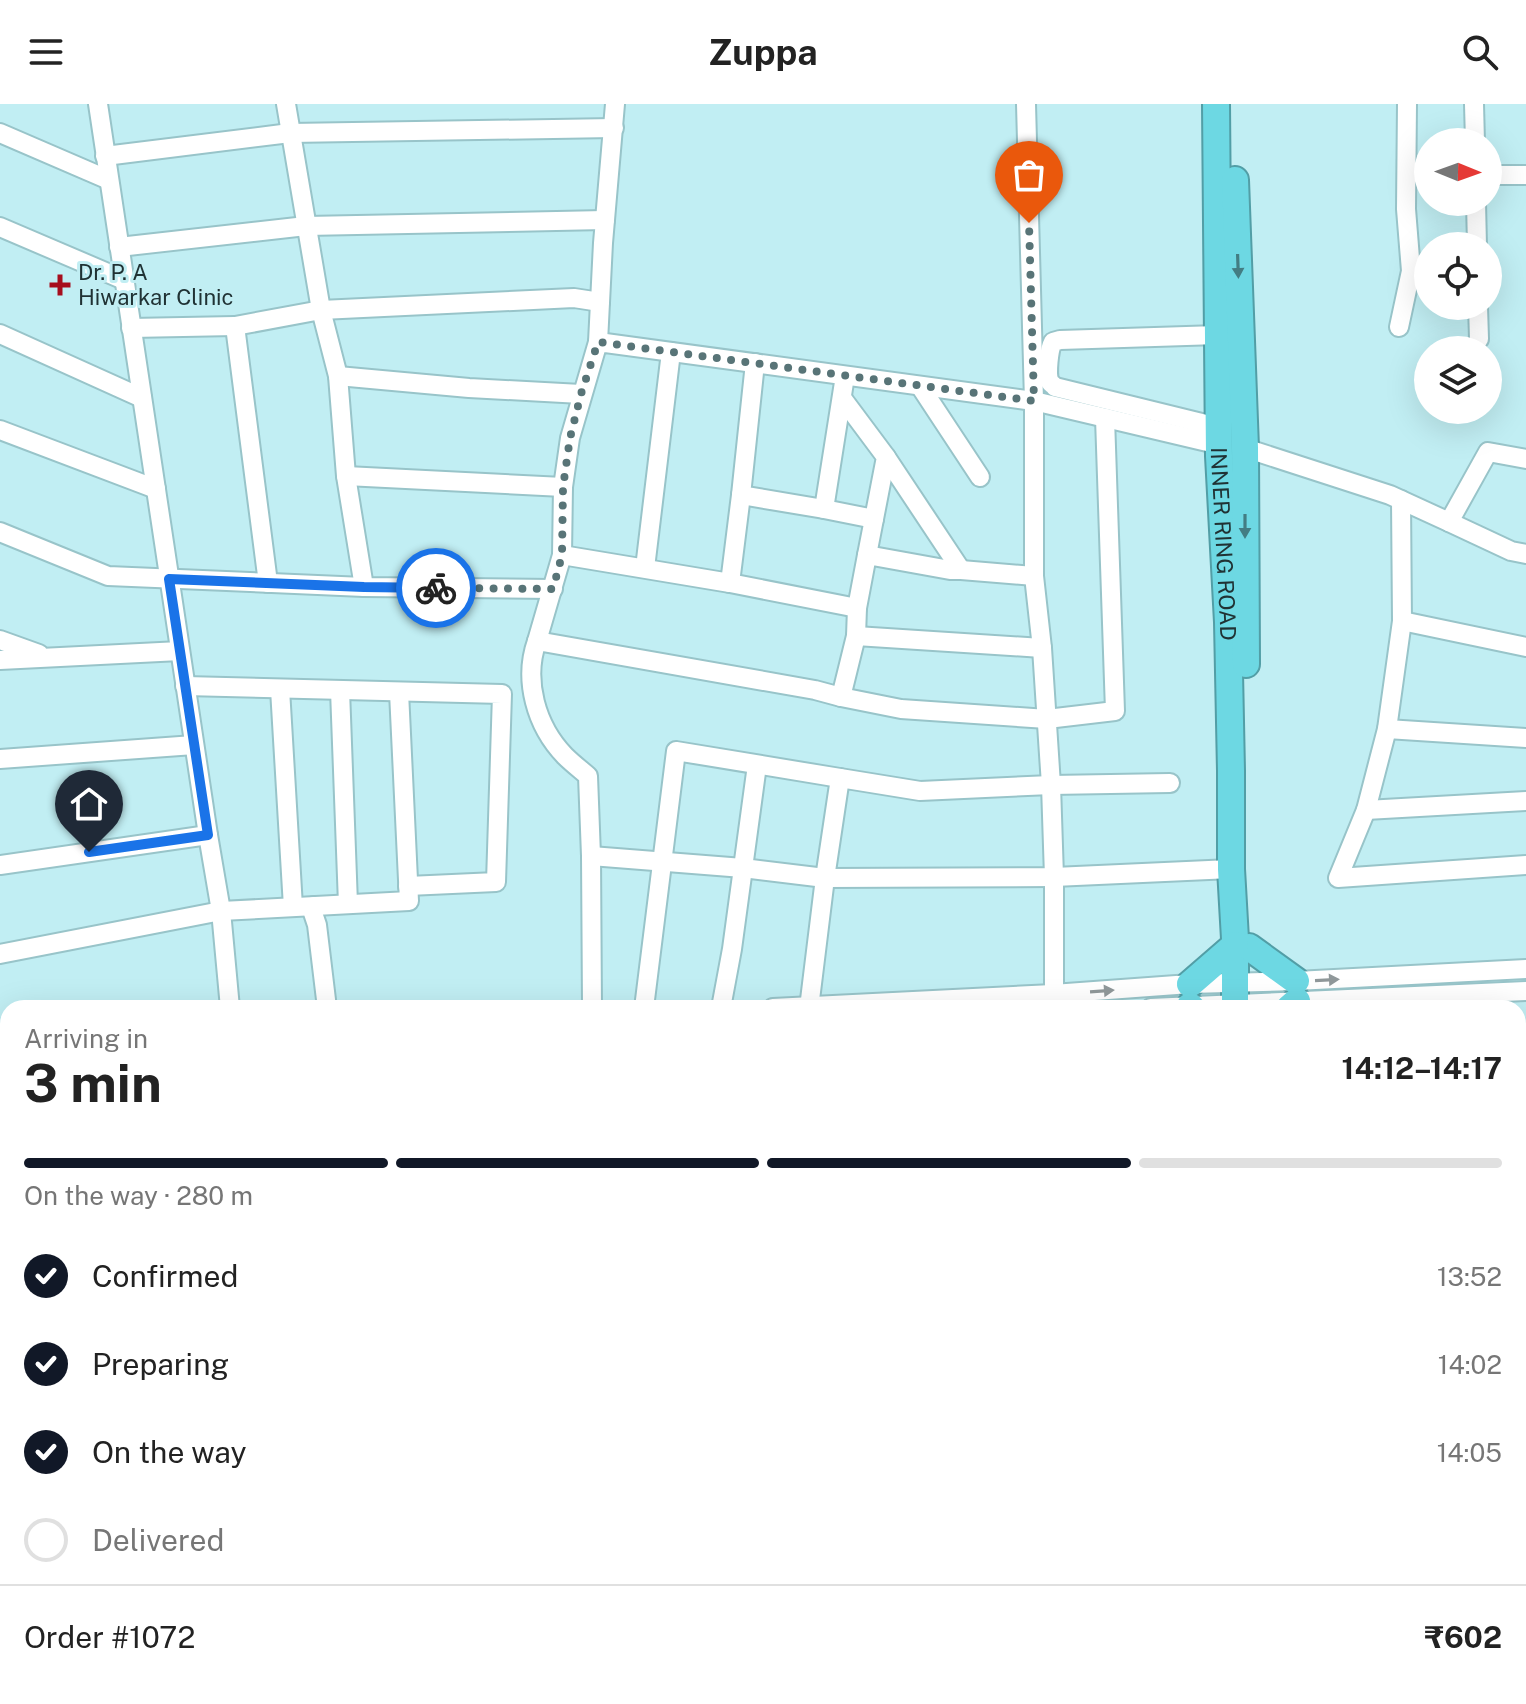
<!DOCTYPE html>
<html lang="en">
<head>
<meta charset="utf-8">
<style>
	:root { --surface:#fff; --page:#f6f6f6; --text:#222; --muted:#767676; --line:#e0e0e0; --accent:#111827 }
	body { margin:0; font-family:"Public Sans",sans-serif; background:var(--page); color:var(--text); height:100vh; display:flex; flex-direction:column; font-size:30px; white-space:nowrap }
	* { box-sizing:border-box; margin:0 }
	p { font-size:26px; color:var(--muted) }
	.icon { flex:none; width:44px; height:44px; fill:none; stroke:currentColor; stroke-width:2; stroke-linecap:round; stroke-linejoin:round }
	.map { position:relative; flex:1; overflow:hidden }
	.details { position:absolute; left:0px; top:896px; width:1526px; height:704px; display:flex; flex-direction:column; background:var(--surface); border-radius:24px 24px 0 0; box-shadow:0 8px 32px #0002 }
	.details>* { flex:none }
	.needle { width:52px; rotate:91deg }
	.tools { position:absolute; left:1414px; top:24px; display:grid; gap:16px }
	.tools a { display:grid; place-items:center; width:88px; height:88px; border-radius:50%; background:var(--surface); box-shadow:0 8px 32px #0002; font-size:40px }
	.pin { position:absolute; display:grid; place-items:center; width:68px; height:68px; color:#fff; margin:-82px -34px; border-radius:50% 50% 50% 0; rotate:-45deg; box-shadow:0 0 8px #0007 }
	.pin .icon { rotate:45deg }
	.courier { position:absolute; display:grid; place-items:center; width:80px; height:80px; margin:-40px; border:6px solid #1a73e8; border-radius:50%; background:#fff; color:#222; box-shadow:0 2px 10px #0007 }
	.summary em { font-style:normal; font-weight:700 }
	.summary div { display:flex; flex-direction:column-reverse }
	.summary { display:flex; align-items:center; justify-content:space-between; height:136px; padding:0 24px }
	h1 { font-size:52px; font-weight:700; line-height:60px }
	.bar { display:grid; grid-template-columns:repeat(4,1fr); gap:12px 8px; align-content:center; height:96px; padding:0 24px }
	.bar i { height:10px; border-radius:6px; background:var(--line) }
	.bar .active { background:var(--accent) }
	.bar p { grid-column:span 4 }
	.line { display:flex; align-items:center; gap:20px; padding:0 24px; border-top:2px solid var(--line) }
	.line div { flex:1 }
	ol { padding:0 24px; list-style:none }
	li { display:flex; align-items:center; gap:24px; height:88px }
	li p { margin-inline-start:auto }
	li .icon { padding:8px; border-radius:50%; background:var(--accent); color:#fff; stroke-width:4 }
	li:last-child { color:var(--muted) }
	li i { width:44px; height:44px; border:4px solid var(--line); border-radius:50% }
	header { display:flex; justify-content:space-between; align-items:center; height:104px; padding:0 24px; background:var(--surface); font-size:36px; font-weight:700 }
	.map>svg:first-child { display:block }
	.green { fill:#7bcad2 }
	.lines { fill:none; stroke-linecap:round; stroke-linejoin:round }
	.stream { stroke:#40afba; stroke-width:5 }
	.minor-casing { stroke:#98c4c9; stroke-width:22 }
	.highway-casing { stroke:#529ea6; stroke-width:30 }
	.minor { stroke:#fff; stroke-width:18 }
	.highway { stroke:#6dd8e3; stroke-width:26 }
	.oneway { fill:#437d83 }
	.oneway2 { fill:#90989a }
	.done { stroke:#587477; stroke-width:8; stroke-dasharray:0 14.4 }
	.route { stroke:#1a73e8; stroke-width:10 }
	.poi-dot { fill:#a60e1d; stroke:#c1eef3; stroke-width:3 }
	.labels { text-anchor:middle; stroke-width:6; stroke-linejoin:round; paint-order:stroke }
	.poi-label { font-size:22px; fill:#203234; stroke:#c1eef3; text-anchor:start }
	.street-label { font-size:22px; fill:#203234; stroke:#c1eef3 }
</style>
</head>
<body>
<header><svg class="icon" aria-label="menu" viewBox="0 0 24 24"><path d="M4 6h16M4 12h16M4 18h16"/></svg>Zuppa<svg class="icon" aria-label="search" viewBox="0 0 24 24"><circle cx="10" cy="10" r="6"/><path d="M15 15l6 6"/></svg></header>
<div class="map">
<svg width="1526" height="1600" viewBox="0 0 1526 1600">
	<rect width="100%" height="100%" fill="#c1eef3"/>
	<path class="green" d="M0,1562L8,1563V1592H71V1600H0Z"/>
	<g class="lines">
		<g class="stream">
			<path d="M0,1461L8,1468"/>
			<path d="M91,1592L94,1600"/>
		</g>
		<defs>
			<g id="minor">
				<path d="M98,0L208,731L221,807L230,904"/>
				<path d="M286,0L321,206L338,272L346,372L364,483L553,485"/>
				<path d="M1026,0L1034,297V472L1042,544L1051,681L1054,773V904"/>
				<path d="M1474,0L1475,38"/>
				<path d="M0,29L109,76"/>
				<path d="M105,52L290,29L614,24"/>
				<path d="M1488,71H1526"/>
				<path d="M1476,98L1477,142"/>
				<path d="M0,123L124,176"/>
				<path d="M119,143L306,122L605,116"/>
				<path d="M1478,202L1479,235"/>
				<path d="M1399,223L1411,167L1406,105L1407,0"/>
				<path d="M131,224L235,222"/>
				<path d="M0,230L142,294"/>
				<path d="M1218,231L1060,236L1053,238C1049,245 1046,271 1050,278C1051,280 1054,281 1055,283L1218,323"/>
				<path d="M598,238L603,139L615,0"/>
				<path d="M755,259L741,391L824,405L845,272"/>
				<path d="M338,272L469,284L581,290"/>
				<path d="M920,282L980,373"/>
				<path d="M842,294L886,353L867,451"/>
				<path d="M0,326L156,385"/>
				<path d="M1245,344L1390,391L1449,418"/>
				<path d="M886,353L961,466"/>
				<path d="M1526,355L1488,348L1449,418L1511,447L1526,450"/>
				<path d="M346,372L563,383"/>
				<path d="M1401,396L1402,517L1526,543"/>
				<path d="M824,405L874,415"/>
				<path d="M0,428L108,472L364,483"/>
				<path d="M562,451L730,479L741,391"/>
				<path d="M645,464L671,248"/>
				<path d="M268,479L235,222L321,206L574,194L600,198"/>
				<path d="M730,479L857,504"/>
				<path d="M1402,517L1387,625L1366,706L1338,774L1526,761"/>
				<path d="M856,532L1042,544"/>
				<path d="M0,536L39,550"/>
				<path d="M537,537L562,451L563,383L570,334L598,238L1034,297L1220,341"/>
				<path d="M0,556L180,547"/>
				<path d="M185,582L502,590L496,778L408,782"/>
				<path d="M280,585L293,803"/>
				<path d="M340,586L348,800"/>
				<path d="M841,593L901,605L1047,615L1115,607L1105,314"/>
				<path d="M1387,625L1526,634"/>
				<path d="M0,655L194,641"/>
				<path d="M1366,706L1526,697"/>
				<path d="M591,752L743,764L825,774L1054,773L1231,765"/>
				<path d="M0,761L208,731"/>
				<path d="M315,802L311,803L317,821L327,904"/>
				<path d="M0,850L221,807L409,797L399,588"/>
				<path d="M592,904L591,752L588,672C581,666 572,659 565,652C536,622 523,576 537,537L815,586L841,593L856,532L857,504L867,451L950,466H961L1034,472"/>
				<path d="M644,904L676,647L840,674"/>
				<path d="M721,904L732,845L757,661"/>
				<path d="M773,904L1053,890L1190,880L1296,877L1526,865"/>
				<path d="M809,904L825,774L840,674L920,687L1051,681L1170,679"/>
				<path d="M1151,904L1526,887"/>
				<path d="M1518,965L1526,966"/>
				<path d="M0,971L8,969"/>
				<path d="M0,995L8,994"/>
				<path d="M1518,1518H1526"/>
				<path d="M342,1592L343,1600"/>
				<path d="M575,1592L673,1600"/>
				<path d="M941,1592L942,1600"/>
				<path d="M869,1600V1592"/>
				<path d="M1048,1600L1049,1592"/>
			</g>
			<g id="highway">
				<path id="s1" d="M1216,0L1219,352L1228,518L1231,667V765L1235,835V904"/>
				<path d="M1235,76L1245,344L1246,560"/>
				<path d="M1249,843L1296,877"/>
				<path d="M1190,880L1235,841"/>
				<path d="M1190,902L1192,904"/>
				<path d="M1289,904L1297,897"/>
				<path d="M1242,1600V1592"/>
			</g>
		</defs>
		<use href="#minor" class="minor-casing"/>
		<use href="#highway" class="highway-casing"/>
		<use href="#minor" class="minor"/>
		<use href="#highway" class="highway"/>
	</g>
	<defs><path id="oneway-solid" d="M-6-.8H1V-3.2L6.5 0L1 3.2V.8H-6Z" transform="scale(2)"/></defs>
	<g class="oneway">
		<use href="#oneway-solid" transform="translate(1238 162) rotate(88)"/>
		<use href="#oneway-solid" transform="translate(1245 422) rotate(90)"/>
	</g>
	<g class="oneway2">
		<use href="#oneway-solid" transform="translate(1327 876) rotate(-3)"/>
		<use href="#oneway-solid" transform="translate(1102 887) rotate(-4)"/>
	</g>
	<g class="lines">
		<path class="done" d="M436,484L553,485L562,451L563,383L570,334L581,290L598,238L1034,297L1029,119"/>
		<path class="route" d="M89,748L208,731L169,475L364,483L436,484"/>
	</g>
	<path class="poi-dot" d="M56 169h8v8h8v8h-8v8h-8v-8h-8v-8h8z"/>
	<g class="labels">
		<g class="poi-label">
			<text x="78" y="176">Dr. P. A<tspan x="78" dy="25">Hiwarkar Clinic</tspan></text>
		</g>
		<g class="street-label">
			<text dy="8" stroke="none"><textPath href="#s1" startOffset="440">INNER RING ROAD</textPath></text>
		</g>
	</g>
</svg>
<div class="tools">
<a><svg class="needle" viewBox="-14 -14 28 28"><path d="M0-13l5 13h-10z" fill="#e53935"/><path d="M0 13l5-13h-10z" fill="#767676"/></svg></a>
<a><svg class="icon" aria-label="locate" viewBox="0 0 24 24"><circle cx="12" cy="12" r="6"/><path d="M12 2v4M12 18v4M2 12h4M18 12h4"/></svg></a>
<a><svg class="icon" aria-label="layers" viewBox="0 0 24 24"><path d="M12 4l9 5-9 5-9-5zM3 14l9 5 9-5"/></svg></a>
</div>
<div class="pin" style="left:1029px;top:119px;background:#ea580c"><svg class="icon" aria-label="bag" viewBox="0 0 24 24"><path d="M5 8h14l-1 12H6zM9 8a3 3 0 0 1 6 0"/></svg></div>
<div class="pin" style="left:89px;top:748px;background:#1f2937"><svg class="icon" aria-label="home" viewBox="0 0 24 24"><path d="M3 11l9-7 9 7M6 9v11h12V9"/></svg></div>
<div class="courier" style="left:436px;top:484px"><svg class="icon" aria-label="bike" viewBox="0 0 24 24"><circle cx="6" cy="16" r="4"/><circle cx="18" cy="16" r="4"/><path d="M6 16l4-8h5l3 8M10 8l3 8H6M13 5h3"/></svg></div>
<section class="details">
<div class="summary"><div><h1>3 min</h1><p>Arriving in</p></div><em>14:12–14:17</em></div>
<div class="bar"><i class="active"></i><i class="active"></i><i class="active"></i><i></i><p>On the way · 280 m</p></div>
<ol>
<li><svg class="icon" aria-label="check" viewBox="0 0 24 24"><path d="M5 12l5 5 9-10"/></svg>Confirmed<p>13:52</p></li>
<li><svg class="icon" aria-label="check" viewBox="0 0 24 24"><path d="M5 12l5 5 9-10"/></svg>Preparing<p>14:02</p></li>
<li><svg class="icon" aria-label="check" viewBox="0 0 24 24"><path d="M5 12l5 5 9-10"/></svg>On the way<p>14:05</p></li>
<li><i></i>Delivered</li>
</ol>
<div class="line" style="height:104px"><div>Order #1072</div><b>₹602</b></div>
</section>
</div>
</body>
</html>
